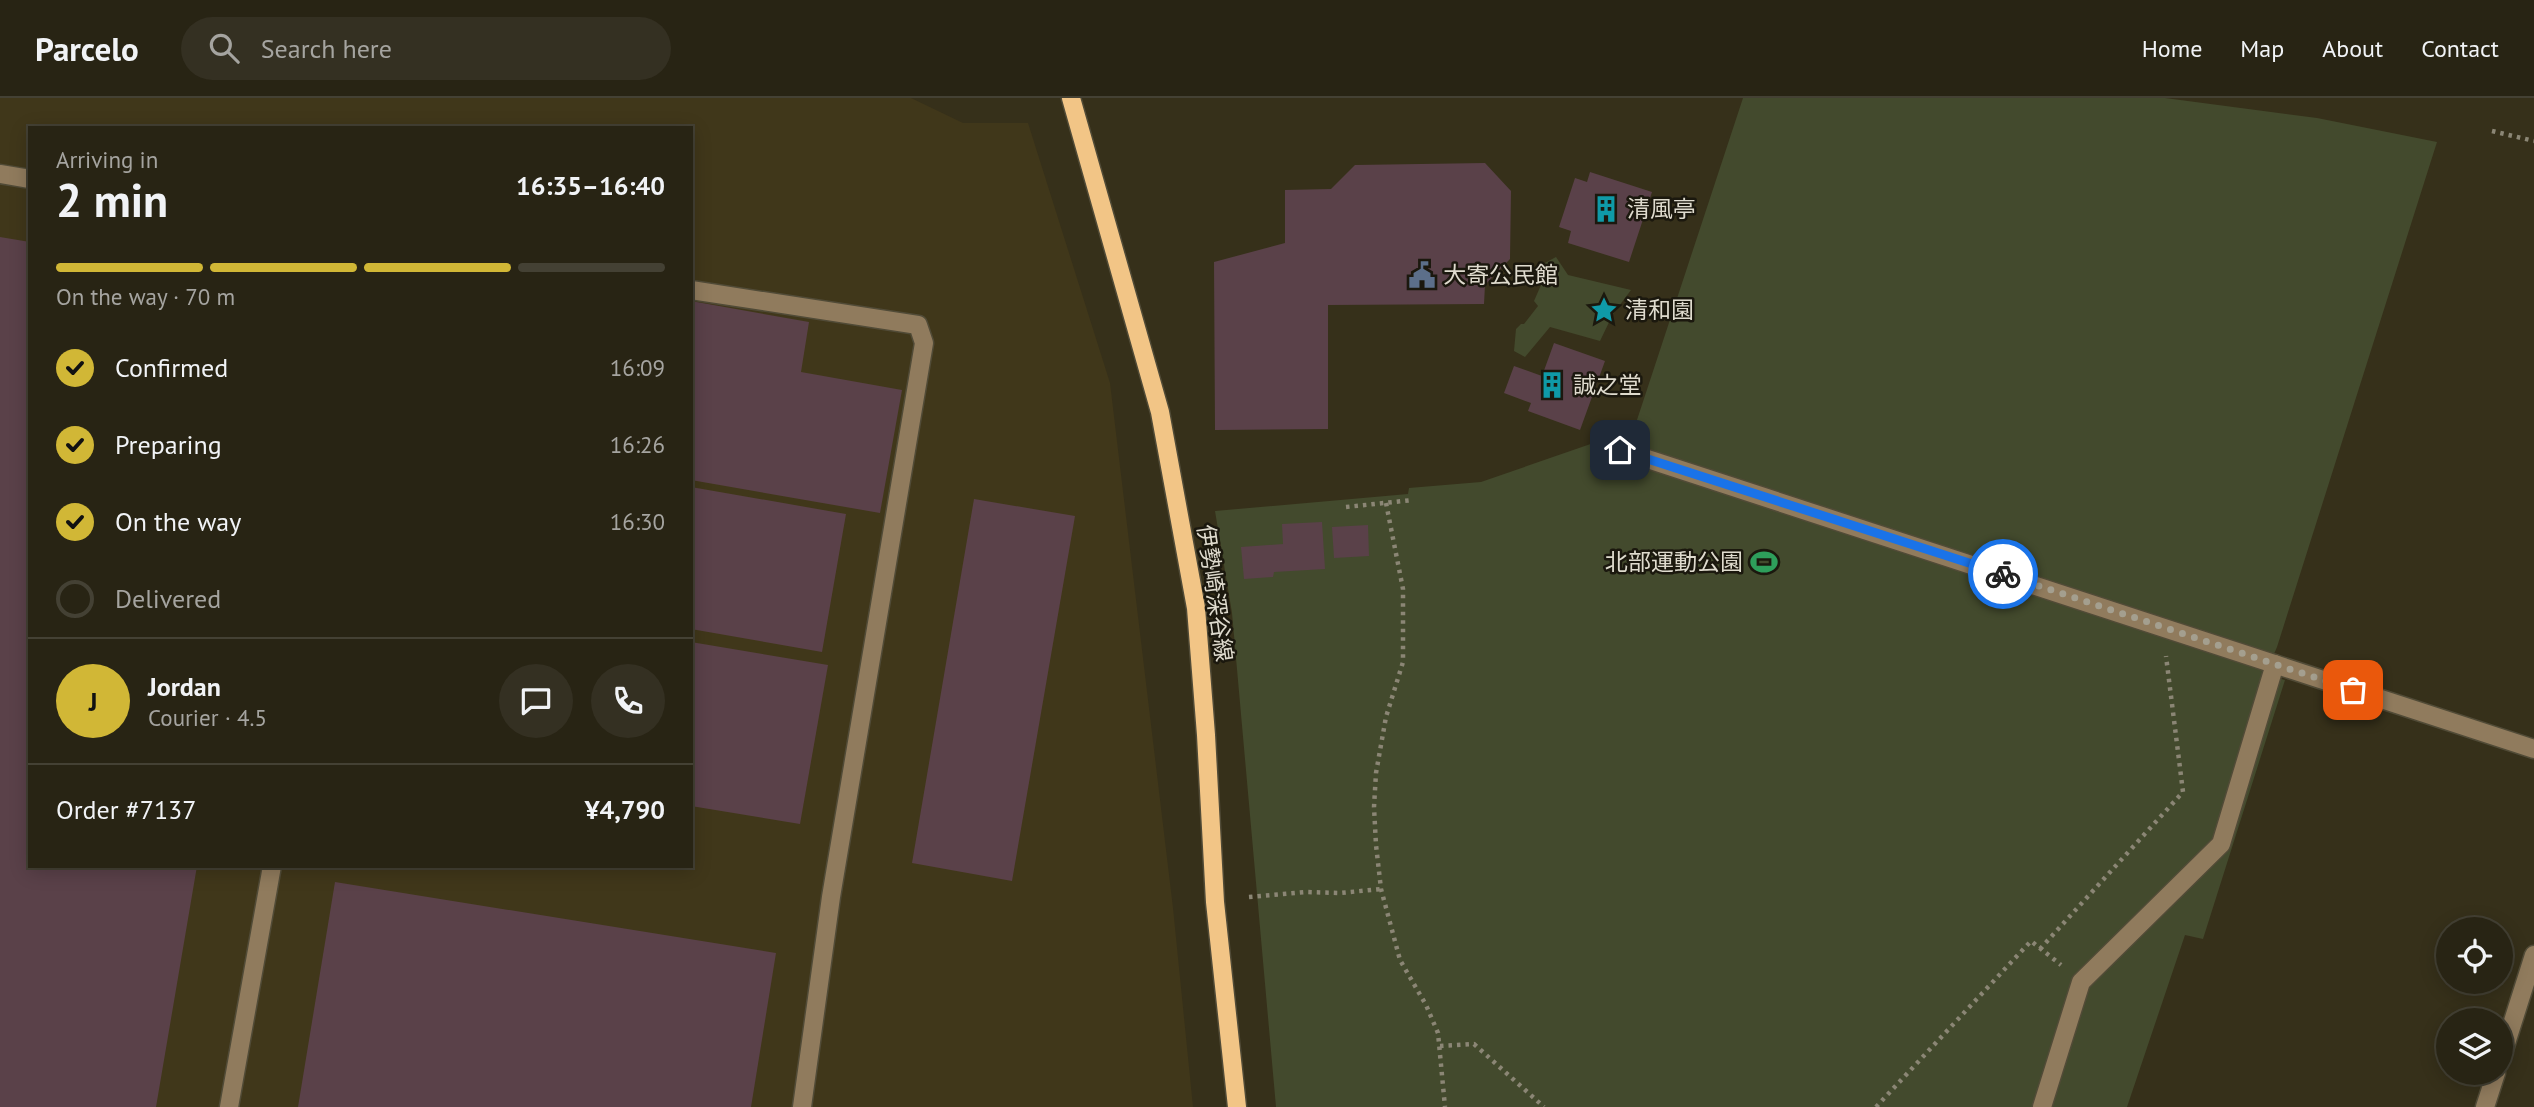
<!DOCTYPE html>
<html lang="en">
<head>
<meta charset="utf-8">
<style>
	:root { --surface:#282414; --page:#343022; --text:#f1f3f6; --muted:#a5a4a0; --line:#444134; --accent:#d1b736 }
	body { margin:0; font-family:"PT Sans","Noto Sans JP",sans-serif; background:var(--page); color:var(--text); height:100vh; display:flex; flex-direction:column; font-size:26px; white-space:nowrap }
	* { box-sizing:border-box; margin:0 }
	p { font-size:23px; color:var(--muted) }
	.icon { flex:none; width:38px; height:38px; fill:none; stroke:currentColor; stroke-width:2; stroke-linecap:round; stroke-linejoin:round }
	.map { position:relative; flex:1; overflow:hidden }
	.drawer { position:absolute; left:28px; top:28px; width:665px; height:742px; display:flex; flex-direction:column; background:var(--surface); border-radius:0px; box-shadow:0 4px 18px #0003,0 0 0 2px var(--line) }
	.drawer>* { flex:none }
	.tools { position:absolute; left:2436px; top:819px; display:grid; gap:14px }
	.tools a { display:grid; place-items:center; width:77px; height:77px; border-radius:50%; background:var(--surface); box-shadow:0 4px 18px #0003,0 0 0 2px var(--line); font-size:35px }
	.pin { position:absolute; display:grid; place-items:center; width:60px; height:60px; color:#fff; margin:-30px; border-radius:14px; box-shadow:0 4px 10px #0006 }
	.courier { position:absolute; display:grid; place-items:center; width:70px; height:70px; margin:-35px; border:5px solid #1a73e8; border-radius:50%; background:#fff; color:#222; box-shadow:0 2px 9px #0007 }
	.head em { font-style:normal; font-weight:600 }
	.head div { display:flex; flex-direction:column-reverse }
	.head { display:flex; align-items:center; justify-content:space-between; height:119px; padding:0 28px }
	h1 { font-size:46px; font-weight:600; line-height:52px }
	.bar { display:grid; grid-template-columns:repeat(4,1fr); gap:10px 7px; align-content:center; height:84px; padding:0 28px }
	.bar i { height:9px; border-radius:5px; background:var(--line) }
	.bar .active { background:var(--accent) }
	.bar p { grid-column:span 4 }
	.line { display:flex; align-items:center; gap:18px; padding:0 28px; border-top:2px solid var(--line) }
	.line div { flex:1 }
	.round { display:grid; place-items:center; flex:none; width:74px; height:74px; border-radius:37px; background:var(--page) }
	ol { padding:0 28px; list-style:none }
	li { display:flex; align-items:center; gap:21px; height:77px }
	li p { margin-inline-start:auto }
	li .icon { padding:7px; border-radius:50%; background:var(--accent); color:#111; stroke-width:4 }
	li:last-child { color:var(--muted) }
	li i { width:38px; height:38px; border:4px solid var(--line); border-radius:50% }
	header { display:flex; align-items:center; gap:42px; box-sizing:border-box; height:98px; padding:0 35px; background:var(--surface); border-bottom:2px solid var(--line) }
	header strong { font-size:33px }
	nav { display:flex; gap:38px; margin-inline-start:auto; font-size:24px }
	.search { width:490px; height:63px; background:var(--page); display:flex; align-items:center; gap:18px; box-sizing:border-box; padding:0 24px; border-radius:38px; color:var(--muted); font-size:26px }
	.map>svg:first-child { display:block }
	.built { fill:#40371a; fill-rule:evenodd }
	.green { fill:#434a2d }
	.building { fill:#5a4149 }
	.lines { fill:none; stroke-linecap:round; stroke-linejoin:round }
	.minor-casing { stroke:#514b37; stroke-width:21 }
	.major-casing { stroke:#514b37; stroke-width:21 }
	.path { stroke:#8b8675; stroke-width:4.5; stroke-dasharray:3.5 5; stroke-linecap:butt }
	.minor { stroke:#907b5d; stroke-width:18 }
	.major { stroke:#f2c586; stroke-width:18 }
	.done { stroke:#a49f8f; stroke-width:7; stroke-dasharray:0 12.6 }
	.route { stroke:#1a73e8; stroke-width:9 }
	.labels { text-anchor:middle; stroke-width:5; stroke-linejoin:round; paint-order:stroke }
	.poi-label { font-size:23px; fill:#dfdbce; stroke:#1b180e; text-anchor:start }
	.street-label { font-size:23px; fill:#dfdbce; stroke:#1b180e }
</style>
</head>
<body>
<header>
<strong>Parcelo</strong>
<div class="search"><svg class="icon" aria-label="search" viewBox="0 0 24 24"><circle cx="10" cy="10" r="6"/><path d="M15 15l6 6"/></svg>Search here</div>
<nav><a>Home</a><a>Map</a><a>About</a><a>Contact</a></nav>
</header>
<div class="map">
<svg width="2534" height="1009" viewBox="0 0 2534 1009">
	<rect width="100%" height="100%" fill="#36301a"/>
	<path class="built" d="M0,0H911L963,25H1028L1110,285L1173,810L1193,1009H0ZM30,30H691V768H30Z"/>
	<g class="green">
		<path d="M1743,0H2165L2317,20L2437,44L2277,549L2265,577L2285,582L2203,841L2185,837L2127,1009H1276L1232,515L1215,413L1408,396L1409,390L1481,384L1634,331Z"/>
		<path d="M1556,159L1568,177L1631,192L1613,216L1600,243L1550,229L1525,259L1514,253L1516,231L1521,226H1524L1538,208L1534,203L1541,187L1535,182L1541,167Z"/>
	</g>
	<g class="building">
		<path d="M1485,65L1511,93L1510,161L1485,187L1484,206L1328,207V331L1215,332L1214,164L1285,145V92L1331,91L1355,67Z"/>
		<path d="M1590,74L1652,94L1629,164L1568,145L1571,133L1559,129L1575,80L1587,84Z"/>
		<path d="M0,139L30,144V768H197L156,1009H0Z"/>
		<path d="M691,203L809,224L801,274L902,292L880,415L691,382Z"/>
		<path d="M1554,245L1605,263L1580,332L1528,313L1531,305L1504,295L1514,268L1542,278Z"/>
		<path d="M691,389L846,416L822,554L691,531Z"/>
		<path d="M974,401L1075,418L1012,783L912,765Z"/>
		<path d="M1322,424L1325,471L1274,474L1273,479L1244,481L1241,449L1283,446L1282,426Z"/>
		<path d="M1368,427L1369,458L1334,460L1332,429Z"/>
		<path d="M691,544L828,567L800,726L691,708Z"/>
		<path d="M335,784L776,855L751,1009H298Z"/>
	</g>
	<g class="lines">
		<defs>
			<g id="minor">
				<path d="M0,76L30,81"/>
				<path d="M691,192L918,227L924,245L831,799L802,1009"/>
				<path d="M1620,352L2534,651"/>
				<path d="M2501,961L2534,857"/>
				<path d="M229,1009L272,768"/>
				<path d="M2042,1009L2081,884L2221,746L2275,566"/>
				<path d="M2485,1009L2496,975"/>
			</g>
			<path id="major" d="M1071,0L1160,314L1196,510L1206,637L1215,804L1237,1009"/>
		</defs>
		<use href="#minor" class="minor-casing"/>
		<use href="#major" class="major-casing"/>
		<g class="path">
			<path d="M2492,33L2534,43"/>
			<path d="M1386,405L1403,491V564L1386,619L1376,675L1374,709L1376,747L1381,791L1400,862L1426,907L1438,935L1445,1009"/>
			<path d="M1346,409L1413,402"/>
			<path d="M1249,799L1305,794L1340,795L1381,791"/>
			<path d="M2040,851L2183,694L2166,558"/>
			<path d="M1440,948L1474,946L1544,1009"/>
			<path d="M1876,1009L2031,843L2061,867"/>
		</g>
		<use href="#minor" class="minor"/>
		<use href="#major" class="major"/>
	</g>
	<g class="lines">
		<path class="done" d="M2003,476L2353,592"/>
		<path class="route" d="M1620,352L2003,476"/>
	</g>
	<defs>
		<symbol id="building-bare" viewBox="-9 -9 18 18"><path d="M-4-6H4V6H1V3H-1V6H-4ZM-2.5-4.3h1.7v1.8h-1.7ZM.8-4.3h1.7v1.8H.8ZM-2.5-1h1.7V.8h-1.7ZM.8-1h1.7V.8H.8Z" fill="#0f9aa8" stroke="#1b180e" stroke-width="2.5" paint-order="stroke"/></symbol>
		<symbol id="civic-bare" viewBox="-9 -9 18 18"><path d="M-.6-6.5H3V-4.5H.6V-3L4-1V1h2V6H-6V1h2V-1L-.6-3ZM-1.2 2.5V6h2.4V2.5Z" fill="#5c6f8a" stroke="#1b180e" stroke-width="2.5" paint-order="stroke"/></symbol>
		<symbol id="sight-bare" viewBox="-9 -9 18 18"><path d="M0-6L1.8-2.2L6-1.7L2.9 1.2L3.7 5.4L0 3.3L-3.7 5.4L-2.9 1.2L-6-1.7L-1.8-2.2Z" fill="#0f9aa8" stroke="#1b180e" stroke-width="2.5" paint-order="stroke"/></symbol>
		<symbol id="stadium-bare" viewBox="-9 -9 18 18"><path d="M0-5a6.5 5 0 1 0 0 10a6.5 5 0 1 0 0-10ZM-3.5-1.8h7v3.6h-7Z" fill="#2e9e5b" stroke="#1b180e" stroke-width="2.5" paint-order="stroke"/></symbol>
	</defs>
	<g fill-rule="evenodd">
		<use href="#building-bare" x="1587" y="92" width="38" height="38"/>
		<use href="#civic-bare" x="1403" y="158" width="38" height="38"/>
		<use href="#sight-bare" x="1585" y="193" width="38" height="38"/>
		<use href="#building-bare" x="1533" y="268" width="38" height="38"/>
		<use href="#stadium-bare" x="1745" y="445" width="38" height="38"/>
	</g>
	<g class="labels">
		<g class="poi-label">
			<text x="1627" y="119">清風亭</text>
			<text x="1443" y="185">大寄公民館</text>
			<text x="1625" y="220">清和園</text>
			<text x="1573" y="295">誠之堂</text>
			<text x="1743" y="472" text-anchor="end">北部運動公園</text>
		</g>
		<g class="street-label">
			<text transform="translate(1215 495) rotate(82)" y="8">伊勢崎深谷線</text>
		</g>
	</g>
</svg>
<div class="tools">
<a><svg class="icon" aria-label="locate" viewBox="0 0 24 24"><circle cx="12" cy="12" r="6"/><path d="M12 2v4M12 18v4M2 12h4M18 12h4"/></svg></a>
<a><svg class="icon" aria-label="layers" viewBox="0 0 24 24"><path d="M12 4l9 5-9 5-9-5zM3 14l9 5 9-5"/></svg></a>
</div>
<div class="pin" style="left:2353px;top:592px;background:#ea580c"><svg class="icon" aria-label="bag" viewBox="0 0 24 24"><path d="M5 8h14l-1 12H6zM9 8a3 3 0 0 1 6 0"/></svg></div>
<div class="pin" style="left:1620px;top:352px;background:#1f2937"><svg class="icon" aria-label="home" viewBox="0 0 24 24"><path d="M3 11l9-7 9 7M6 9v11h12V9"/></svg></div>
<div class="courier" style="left:2003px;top:476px"><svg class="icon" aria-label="bike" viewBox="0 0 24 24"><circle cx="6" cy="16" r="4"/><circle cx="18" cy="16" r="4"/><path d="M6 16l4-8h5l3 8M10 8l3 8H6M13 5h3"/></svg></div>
<section class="drawer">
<div class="head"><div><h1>2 min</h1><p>Arriving in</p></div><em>16:35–16:40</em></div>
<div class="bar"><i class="active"></i><i class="active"></i><i class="active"></i><i></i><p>On the way · 70 m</p></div>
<ol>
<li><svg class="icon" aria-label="check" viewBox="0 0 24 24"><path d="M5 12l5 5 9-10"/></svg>Confirmed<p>16:09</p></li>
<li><svg class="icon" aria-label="check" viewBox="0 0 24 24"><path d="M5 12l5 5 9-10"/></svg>Preparing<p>16:26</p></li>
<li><svg class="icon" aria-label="check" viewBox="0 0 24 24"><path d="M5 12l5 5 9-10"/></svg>On the way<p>16:30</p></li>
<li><i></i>Delivered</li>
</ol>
<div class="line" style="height:126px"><b class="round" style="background:var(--accent);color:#111">J</b><div><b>Jordan</b><p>Courier · 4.5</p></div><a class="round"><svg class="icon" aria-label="chat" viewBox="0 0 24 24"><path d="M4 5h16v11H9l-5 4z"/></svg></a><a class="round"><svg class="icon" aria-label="phone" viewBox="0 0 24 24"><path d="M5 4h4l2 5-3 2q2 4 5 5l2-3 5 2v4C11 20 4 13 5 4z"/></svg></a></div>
<div class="line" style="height:91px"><div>Order #7137</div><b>¥4,790</b></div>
</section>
</div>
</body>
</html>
